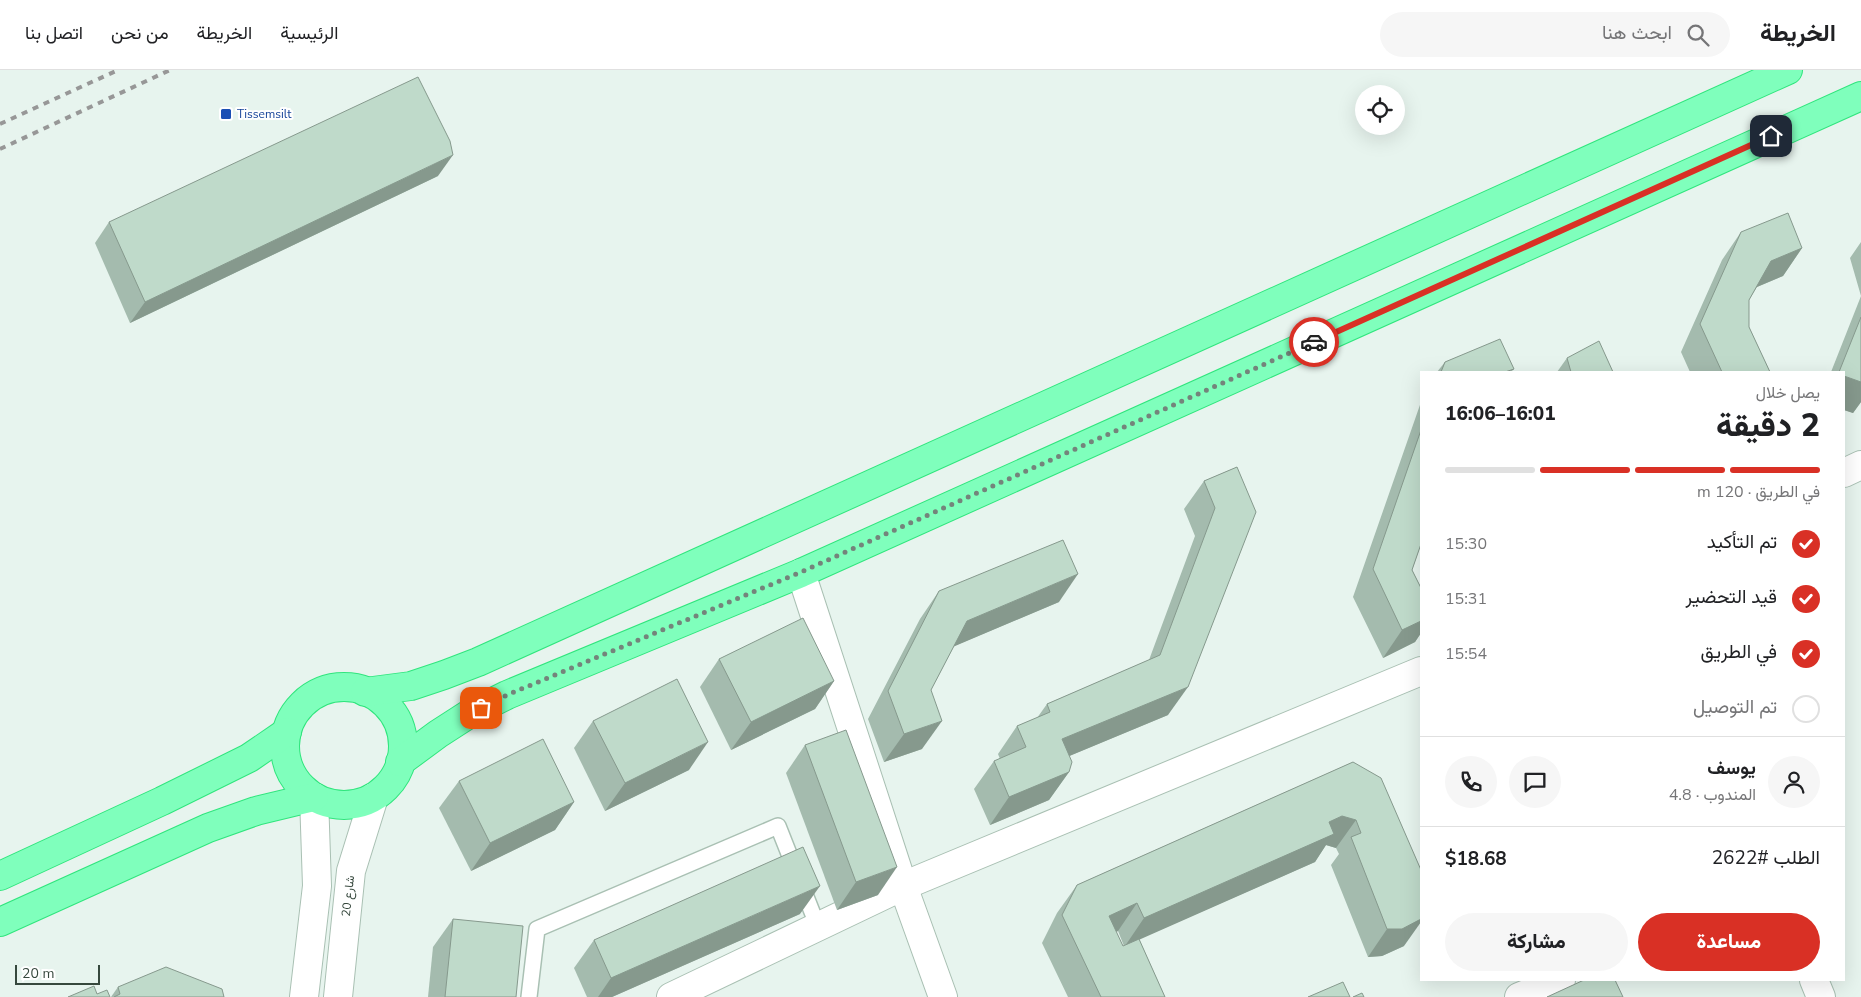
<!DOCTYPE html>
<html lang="ar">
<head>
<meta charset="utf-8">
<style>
	:root { --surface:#fff; --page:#f6f6f6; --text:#202124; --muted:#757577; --line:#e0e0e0; --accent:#d93025 }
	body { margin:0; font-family:"Nunito Sans",Vazirmatn,sans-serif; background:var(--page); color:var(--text); direction:rtl; height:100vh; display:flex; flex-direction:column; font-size:19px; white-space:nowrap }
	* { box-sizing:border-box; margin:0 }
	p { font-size:16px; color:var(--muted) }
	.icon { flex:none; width:28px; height:28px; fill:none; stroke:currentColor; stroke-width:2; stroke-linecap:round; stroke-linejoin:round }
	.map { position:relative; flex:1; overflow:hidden; direction:ltr }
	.panel { position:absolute; left:1420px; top:301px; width:425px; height:610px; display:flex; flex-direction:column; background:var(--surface); border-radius:0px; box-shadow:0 5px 20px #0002; direction:rtl }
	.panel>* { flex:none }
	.controls { position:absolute; left:1355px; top:15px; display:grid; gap:10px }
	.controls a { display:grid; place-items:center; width:50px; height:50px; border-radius:50%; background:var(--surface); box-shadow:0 5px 20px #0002; font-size:25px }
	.scale { position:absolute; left:15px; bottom:12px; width:85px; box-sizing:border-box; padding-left:5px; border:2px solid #36483d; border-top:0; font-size:14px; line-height:18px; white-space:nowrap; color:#36483d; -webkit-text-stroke:4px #fff; paint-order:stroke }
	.pin { position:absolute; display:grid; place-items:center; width:42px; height:42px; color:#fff; margin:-21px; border-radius:10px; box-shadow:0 2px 8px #0006 }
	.courier { position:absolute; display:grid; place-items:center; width:50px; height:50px; margin:-25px; border:4px solid #d93025; border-radius:50%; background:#fff; color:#222; box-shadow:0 1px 6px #0007 }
	.head em { font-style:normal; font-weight:800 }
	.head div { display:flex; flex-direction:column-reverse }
	.head { display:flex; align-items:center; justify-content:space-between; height:85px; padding:0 25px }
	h1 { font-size:32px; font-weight:800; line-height:38px }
	.bar { display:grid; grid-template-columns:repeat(4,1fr); gap:8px 5px; align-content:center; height:60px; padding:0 25px }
	.bar i { height:6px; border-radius:4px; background:var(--line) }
	.bar .selected { background:var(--accent) }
	.bar p { grid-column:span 4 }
	.line { display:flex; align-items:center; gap:12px; padding:0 25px; border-top:1px solid var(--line) }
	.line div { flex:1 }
	.round { display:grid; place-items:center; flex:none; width:52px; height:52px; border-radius:26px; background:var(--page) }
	ol { padding:0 25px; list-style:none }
	li { display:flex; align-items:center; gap:15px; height:55px }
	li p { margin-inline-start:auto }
	li .icon { padding:5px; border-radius:50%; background:var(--accent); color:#fff; stroke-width:4 }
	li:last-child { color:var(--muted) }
	li i { width:28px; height:28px; border:2px solid var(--line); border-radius:50% }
	.button { display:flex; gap:10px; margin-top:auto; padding:10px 25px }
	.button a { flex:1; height:58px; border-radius:30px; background:var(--accent); color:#fff; font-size:20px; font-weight:800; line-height:58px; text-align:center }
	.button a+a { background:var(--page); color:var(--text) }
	header { display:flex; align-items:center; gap:30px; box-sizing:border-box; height:70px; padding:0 25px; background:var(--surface); border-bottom:1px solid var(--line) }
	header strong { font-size:24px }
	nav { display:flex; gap:28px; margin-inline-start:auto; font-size:18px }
	.search { width:350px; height:45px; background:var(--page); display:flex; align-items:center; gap:12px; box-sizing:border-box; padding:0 18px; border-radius:28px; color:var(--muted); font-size:19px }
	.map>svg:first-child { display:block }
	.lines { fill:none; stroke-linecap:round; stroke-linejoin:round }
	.service-casing { stroke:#a9c0b3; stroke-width:18 }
	.minor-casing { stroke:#a9c0b3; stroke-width:30 }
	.tertiary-casing { stroke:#a9c0b3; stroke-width:30 }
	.trunk-casing { stroke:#30e57d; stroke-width:30 }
	.service { stroke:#fff; stroke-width:15 }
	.minor { stroke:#fff; stroke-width:28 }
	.tertiary { stroke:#fff; stroke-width:28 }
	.trunk { stroke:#7fffbc; stroke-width:28 }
	.rail { stroke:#979797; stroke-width:4; stroke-dasharray:6 6; stroke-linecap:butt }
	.wall { fill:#a4bbae; fill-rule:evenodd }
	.shaded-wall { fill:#86998d }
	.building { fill:#bfdaca; stroke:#86998d }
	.done { stroke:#74847b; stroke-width:5; stroke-dasharray:0 9 }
	.route { stroke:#d93025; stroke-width:6 }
	.transit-dot { fill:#1a4fb4; stroke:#fff; stroke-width:2 }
	.labels { text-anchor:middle; stroke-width:4; stroke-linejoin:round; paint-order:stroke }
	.transit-label { font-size:12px; fill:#164399; stroke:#fff; text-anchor:start }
	.street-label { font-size:12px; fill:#36483d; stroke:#fff }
</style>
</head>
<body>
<header>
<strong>الخريطة</strong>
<div class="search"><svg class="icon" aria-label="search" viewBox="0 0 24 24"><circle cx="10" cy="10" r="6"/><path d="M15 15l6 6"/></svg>ابحث هنا</div>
<nav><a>الرئيسية</a><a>الخريطة</a><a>من نحن</a><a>اتصل بنا</a></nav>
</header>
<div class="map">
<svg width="1861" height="927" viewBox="0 0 1861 927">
	<rect width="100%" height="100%" fill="#e7f4ee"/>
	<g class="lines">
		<defs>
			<path id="service" d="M529,927L537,859L778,756L818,857"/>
			<g id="minor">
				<path d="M1844,403L1861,395"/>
				<path d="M801,503L903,816L943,927"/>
				<path d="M1814,910L1821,927"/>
				<path d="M671,927L903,816L1421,601"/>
				<path d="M1519,927L1561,910"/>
			</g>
			<g id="tertiary">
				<path d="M304,927L317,816L314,727"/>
				<path d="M338,927L351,801L374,727"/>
			</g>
			<g id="trunk">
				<circle cx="344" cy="676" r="59"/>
				<path d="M365,622L411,616L444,605L478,592L1788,0"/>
				<path d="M400,692L438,664L469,644L507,625L801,503L1861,26"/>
				<path d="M0,806L162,731L249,688L287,662"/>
				<path d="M0,852L208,758L256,741L314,727"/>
			</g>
		</defs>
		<use href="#service" class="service-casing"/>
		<use href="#minor" class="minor-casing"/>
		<use href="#tertiary" class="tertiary-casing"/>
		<use href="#trunk" class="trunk-casing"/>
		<use href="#service" class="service"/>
		<use href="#minor" class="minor"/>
		<use href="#tertiary" class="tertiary"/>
		<use href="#trunk" class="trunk"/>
		<g class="rail">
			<path d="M0,54L118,0"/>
			<path d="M0,79L170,0"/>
		</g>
	</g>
	<g class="wall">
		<path d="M438,106L130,253L95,173L109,152Z"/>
		<path d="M1741,162L1802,178L1783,206L1757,217L1749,230V257L1770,302H1690L1681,282L1722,190Z"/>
		<path d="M1861,172V332L1853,343L1844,340V302H1831L1861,226L1850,188Z"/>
		<path d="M1567,288L1613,302H1557Z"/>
		<path d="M1445,292L1514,299L1511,302H1437Z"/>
		<path d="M1421,332V474L1412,500L1421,518V563L1415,572L1383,588L1353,527Z"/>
		<path d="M1237,397L1168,645L1069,686V702L1049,730L990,755L974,719L994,691L1000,689L998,684L1017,656L1037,648L1047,634L1149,590L1195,466L1184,439L1204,411Z"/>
		<path d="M939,521L1059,532L954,576L931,620L922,679L884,692L868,649L920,549Z"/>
		<path d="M719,589L834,611L815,639L731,680L700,617Z"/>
		<path d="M593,651L689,700L605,741L574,678Z"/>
		<path d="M805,675L878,825L837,840L786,703Z"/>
		<path d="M1353,692L1404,876L1382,886L1368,887L1331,795L1339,784L1336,778L1326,775L1315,792L1139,869L1165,927H1068L1042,873L1057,843L1077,815ZM1118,861L1124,876H1123L1116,862Z"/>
		<path d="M459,711L574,732L555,760L471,801L439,738Z"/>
		<path d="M800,844L612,927H587L574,898L594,870Z"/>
		<path d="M453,849L516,927H428L433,877Z"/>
		<path d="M118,917L224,927H111Z"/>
	</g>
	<g class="shaded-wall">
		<path d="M453,85L438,106L130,253L145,232Z"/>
		<path d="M1802,178L1783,206L1752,219L1771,191Z"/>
		<path d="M1844,306L1861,312V332L1853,343L1844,340Z"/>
		<path d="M1078,504L1059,532L948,579L967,551Z"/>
		<path d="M1421,551V563L1415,572L1383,588L1402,560Z"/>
		<path d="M834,611L815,639L731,680L751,652Z"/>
		<path d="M1188,617L1168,645L1043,697L1062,669Z"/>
		<path d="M942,651L922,679L884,692L904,664Z"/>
		<path d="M708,672L689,700L605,741L625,713Z"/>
		<path d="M1069,702L1049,730L990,755L1009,727Z"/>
		<path d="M574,732L555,760L471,801L490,773Z"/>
		<path d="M1342,746L1356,750L1336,778L1326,775L1315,792L1125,876L1144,848L1329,752Z"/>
		<path d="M897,797L878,825L837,840L856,812Z"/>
		<path d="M820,816L800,844L612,927H598L611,908Z"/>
		<path d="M1137,833L1118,861L1089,874L1109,846Z"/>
		<path d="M1421,849V852L1404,876L1382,886L1368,887L1387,859Z"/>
	</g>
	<g class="building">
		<path d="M418,7L450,71L453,85L145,232L109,152Z"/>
		<path d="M1788,143L1802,178L1771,191L1749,230V257L1770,302H1722L1700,254L1741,162Z"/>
		<path d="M1861,247V312L1844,306V302H1839Z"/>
		<path d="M1500,269L1514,299L1505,302H1441L1445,292Z"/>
		<path d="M1599,271L1613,302H1571L1567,288Z"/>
		<path d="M1421,360V474L1412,500L1421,518V551L1402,560L1373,499Z"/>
		<path d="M1237,397L1256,442L1188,617L1062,669L1072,692L1069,702L1009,727L994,691L1026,677L1017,656L1050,642L1047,634L1160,585L1215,438L1204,411Z"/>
		<path d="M1063,470L1078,504L967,551L931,620L942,651L904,664L888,621L939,521Z"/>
		<path d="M803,548L834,611L751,652L719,589Z"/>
		<path d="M677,609L708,672L625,713L593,651Z"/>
		<path d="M846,660L897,797L856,812L805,675Z"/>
		<path d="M543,669L574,732L490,773L459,711Z"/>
		<path d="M1353,692L1381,708L1421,800V849L1402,859H1387L1351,767L1361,763L1356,750L1342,746L1329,752L1334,764L1144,848L1137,833L1109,846L1123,876L1139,869L1165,927H1101L1062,845L1077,815Z"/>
		<path d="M803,777L820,816L611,908L594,870Z"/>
		<path d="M453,849L523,856L516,927H445Z"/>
		<path d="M166,897L222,919L224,927H114L120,924L118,917Z"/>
		<path d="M1584,910H1615L1623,927H1547Z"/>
		<path d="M1343,912L1350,927H1308Z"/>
		<path d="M94,916L97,924L107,920L110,927H68Z"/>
		<path d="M1362,923L1364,927H1353Z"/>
	</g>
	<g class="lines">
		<path class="done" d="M481,638L507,625L801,502L1314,272"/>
		<path class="route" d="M1314,272L1771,66"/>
	</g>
	<rect class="transit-dot" x="220" y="38" width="12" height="12" rx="2.5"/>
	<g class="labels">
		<g class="transit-label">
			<text x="237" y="48">Tissemsilt</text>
		</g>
		<g class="street-label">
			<text transform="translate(348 826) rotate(-84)" y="4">شارع 20</text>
		</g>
	</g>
</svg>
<div class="controls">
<a><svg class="icon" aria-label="locate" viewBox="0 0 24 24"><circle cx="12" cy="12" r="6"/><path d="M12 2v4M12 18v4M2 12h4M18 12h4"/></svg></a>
</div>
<div class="scale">20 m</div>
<div class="pin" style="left:481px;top:638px;background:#ea580c"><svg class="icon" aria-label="bag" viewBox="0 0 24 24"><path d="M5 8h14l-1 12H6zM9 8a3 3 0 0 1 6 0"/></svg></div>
<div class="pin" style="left:1771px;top:66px;background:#1f2937"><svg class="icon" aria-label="home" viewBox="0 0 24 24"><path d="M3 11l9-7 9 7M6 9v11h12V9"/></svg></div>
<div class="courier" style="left:1314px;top:272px"><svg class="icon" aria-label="car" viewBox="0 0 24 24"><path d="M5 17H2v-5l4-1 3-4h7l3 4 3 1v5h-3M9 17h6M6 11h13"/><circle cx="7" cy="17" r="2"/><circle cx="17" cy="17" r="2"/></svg></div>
<section class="panel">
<div class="head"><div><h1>2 دقيقة</h1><p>يصل خلال</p></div><em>16:01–16:06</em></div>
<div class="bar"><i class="selected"></i><i class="selected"></i><i class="selected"></i><i></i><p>في الطريق · 120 m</p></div>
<ol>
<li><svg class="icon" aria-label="check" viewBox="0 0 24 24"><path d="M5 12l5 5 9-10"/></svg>تم التأكيد<p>15:30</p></li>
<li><svg class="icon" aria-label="check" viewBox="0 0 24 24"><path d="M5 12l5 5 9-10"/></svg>قيد التحضير<p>15:31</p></li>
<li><svg class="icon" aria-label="check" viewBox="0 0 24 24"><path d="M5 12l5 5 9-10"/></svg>في الطريق<p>15:54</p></li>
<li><i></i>تم التوصيل</li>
</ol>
<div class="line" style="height:90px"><a class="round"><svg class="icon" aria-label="person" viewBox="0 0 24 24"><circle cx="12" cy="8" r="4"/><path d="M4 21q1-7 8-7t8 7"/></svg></a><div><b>يوسف</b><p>المندوب · 4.8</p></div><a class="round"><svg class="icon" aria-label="chat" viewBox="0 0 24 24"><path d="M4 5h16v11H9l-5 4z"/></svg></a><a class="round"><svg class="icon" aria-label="phone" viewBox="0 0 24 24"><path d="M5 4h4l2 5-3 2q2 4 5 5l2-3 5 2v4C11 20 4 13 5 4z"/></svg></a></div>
<div class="line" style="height:65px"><div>الطلب #2622</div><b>$18.68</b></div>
<div class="button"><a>مساعدة</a><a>مشاركة</a></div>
</section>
</div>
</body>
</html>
